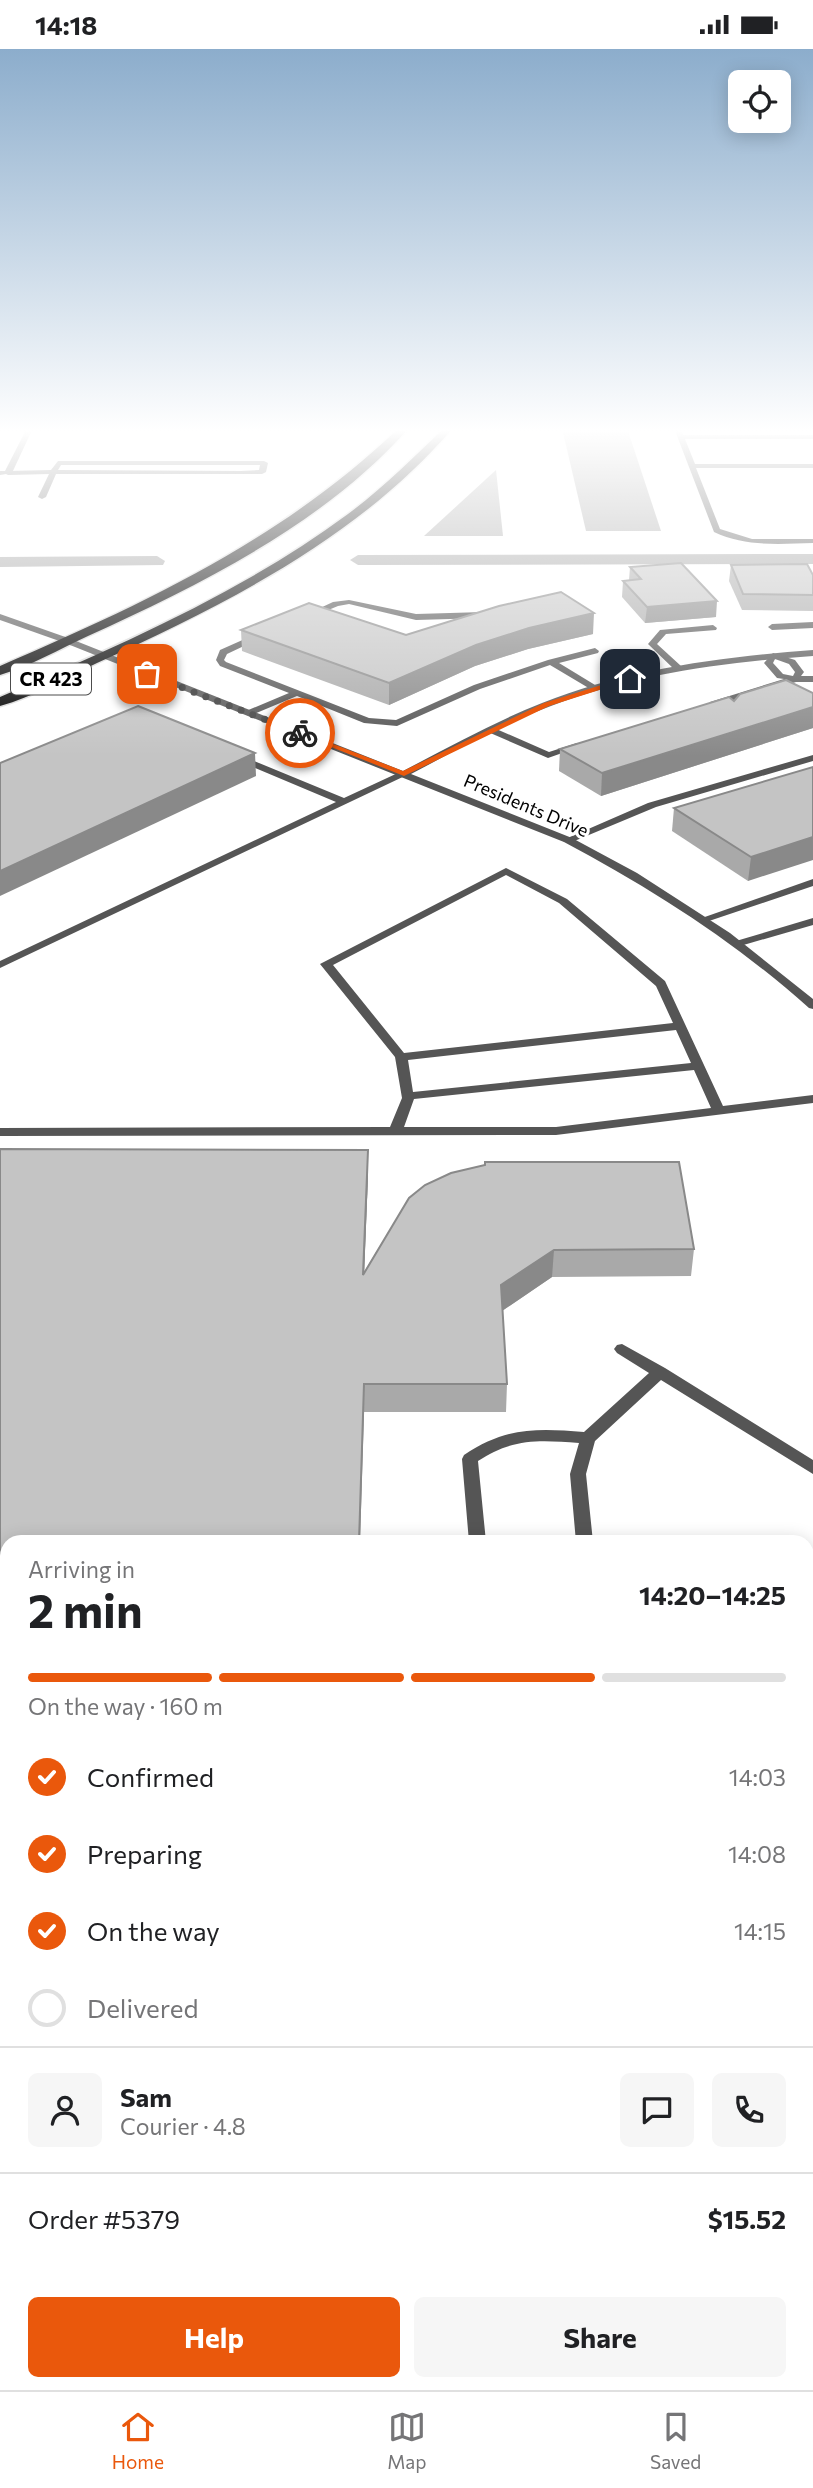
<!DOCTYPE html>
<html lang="en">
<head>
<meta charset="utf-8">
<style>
	:root { --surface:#fff; --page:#f6f6f6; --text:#202124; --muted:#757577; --line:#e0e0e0; --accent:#ea580c }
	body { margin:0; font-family:Commissioner,sans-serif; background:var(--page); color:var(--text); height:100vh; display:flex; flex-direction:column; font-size:26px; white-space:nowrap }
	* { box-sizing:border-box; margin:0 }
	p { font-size:23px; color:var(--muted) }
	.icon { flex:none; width:38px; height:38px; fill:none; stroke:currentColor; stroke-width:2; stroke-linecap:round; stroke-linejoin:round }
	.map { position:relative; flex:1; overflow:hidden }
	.side { position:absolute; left:0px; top:1486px; width:814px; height:856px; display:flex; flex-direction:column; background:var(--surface); border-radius:21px 21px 0 0; box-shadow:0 4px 18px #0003 }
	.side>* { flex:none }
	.tools { position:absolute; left:728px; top:21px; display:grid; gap:14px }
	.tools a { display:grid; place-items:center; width:63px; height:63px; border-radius:10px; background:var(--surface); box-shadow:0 4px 18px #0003; font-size:35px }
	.pin { position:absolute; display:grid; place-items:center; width:60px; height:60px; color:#fff; margin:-30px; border-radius:14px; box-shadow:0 4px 10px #0006 }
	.courier { position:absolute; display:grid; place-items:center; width:70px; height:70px; margin:-35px; border:5px solid #ea580c; border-radius:50%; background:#fff; color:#222; box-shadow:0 2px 9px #0007 }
	.head em { font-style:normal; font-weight:700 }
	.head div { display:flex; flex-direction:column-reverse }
	.head { display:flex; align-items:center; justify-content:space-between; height:119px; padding:0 28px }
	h1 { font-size:46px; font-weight:700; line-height:52px }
	.bar { display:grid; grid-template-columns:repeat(4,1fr); gap:10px 7px; align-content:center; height:84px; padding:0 28px }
	.bar i { height:9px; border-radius:5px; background:var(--line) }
	.bar .on { background:var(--accent) }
	.bar p { grid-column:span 4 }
	.line { display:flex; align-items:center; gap:18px; padding:0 28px; border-top:2px solid var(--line) }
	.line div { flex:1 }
	.round { display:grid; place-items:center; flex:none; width:74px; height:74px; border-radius:10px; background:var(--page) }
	ol { padding:0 28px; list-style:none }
	li { display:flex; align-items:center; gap:21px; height:77px }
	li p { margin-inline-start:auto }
	li .icon { padding:7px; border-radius:50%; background:var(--accent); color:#fff; stroke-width:4 }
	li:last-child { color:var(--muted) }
	li i { width:38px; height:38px; border:4px solid var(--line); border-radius:50% }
	.button { display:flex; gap:14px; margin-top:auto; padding:14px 28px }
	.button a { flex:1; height:80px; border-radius:10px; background:var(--accent); color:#fff; font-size:28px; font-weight:700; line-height:80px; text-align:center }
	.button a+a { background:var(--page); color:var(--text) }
	.status { display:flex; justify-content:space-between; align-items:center; height:49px; padding:0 35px; background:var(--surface); direction:ltr }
	.status svg { height:19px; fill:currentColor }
	.menu { display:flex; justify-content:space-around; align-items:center; height:98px; border-top:2px solid var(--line); background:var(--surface); font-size:19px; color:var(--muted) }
	.menu a { display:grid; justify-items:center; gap:4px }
	.menu .on { color:var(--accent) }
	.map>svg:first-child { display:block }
	.water { fill:#a3a3a3 }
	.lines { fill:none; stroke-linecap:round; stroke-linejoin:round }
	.canal { fill:#a3a3a3; fill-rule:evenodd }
	.trunk-casing { stroke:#dbdbdb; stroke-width:3 }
	.service { fill:#555; fill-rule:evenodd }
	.minor { fill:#555; fill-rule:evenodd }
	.tertiary { fill:#555; fill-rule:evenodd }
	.trunk { fill:#000; fill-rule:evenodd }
	.wall { fill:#a9a9a9 }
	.shaded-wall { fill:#898989 }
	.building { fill:#c4c4c4; stroke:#898989; stroke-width:2 }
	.route { fill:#ea580c }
	.done { stroke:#595959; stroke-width:7; stroke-dasharray:0 12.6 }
	.labels { text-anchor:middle; stroke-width:6; stroke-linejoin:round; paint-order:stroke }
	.far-street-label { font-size:18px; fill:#000; stroke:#fff }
	.shield { fill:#fff; stroke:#4c4c4c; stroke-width:2 }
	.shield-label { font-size:19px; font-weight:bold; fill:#000 }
</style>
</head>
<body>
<div class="status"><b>14:18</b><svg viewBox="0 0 49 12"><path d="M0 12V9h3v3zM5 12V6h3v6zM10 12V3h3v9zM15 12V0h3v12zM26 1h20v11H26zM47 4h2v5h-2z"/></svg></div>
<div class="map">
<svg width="813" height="2341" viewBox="0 0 813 2341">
	<rect width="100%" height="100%" fill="#fff"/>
	<g class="water">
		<path d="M562,379H627L661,482H586Z"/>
		<path d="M496,421L503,487H424Z"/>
	</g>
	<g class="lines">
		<g class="canal">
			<path d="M813,505V515L358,516L350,511L358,506Z"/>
			<path d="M157,507L165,512L163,516L0,518V508Z"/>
		</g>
		<defs>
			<g id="trunk">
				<path d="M399,379H409C325,474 202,535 88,587C60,600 30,617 0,626V617C148,553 281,491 399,379Z"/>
				<path d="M444,379H453C360,488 225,556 97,614C66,629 33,648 0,657V648C120,596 243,543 348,465C383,439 413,409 444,379Z"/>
			</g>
		</defs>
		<use href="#trunk" class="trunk-casing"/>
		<g class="service">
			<path d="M674,379H680L683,386H813V390H685L695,415H813V419H696L720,480L752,490H813V494C779,495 746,498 714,483Z"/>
			<path d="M58,412H264L268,414L266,423L262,425H56L46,448L42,450L38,448L49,425L8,426L4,424L8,422L51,421ZM61,416H260L259,421L241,422L58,421Z"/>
			<path d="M349,551L416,565L484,563L488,566L484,569L416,571L349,555L338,557L309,569L305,566L333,553Z"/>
			<path d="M813,573V579L772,581L768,578L772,575Z"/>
			<path d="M713,576L717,579L716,581L666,585L657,595L681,617V621H675L648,595L660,581Z"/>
			<path d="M258,584L262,587L261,589L227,605L224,611L226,613L369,669L396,671L474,636L548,611L595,599L599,602L598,604L559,614L600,639L592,641L550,616L480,640L397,677L364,674L297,647L249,667L244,664L246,662L289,644L220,617L216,611L220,601Z"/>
			<path d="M773,604L795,611L804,623L801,627H813V633H796L716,657H710V653L784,630L777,629L764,614ZM775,610L789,615L795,623L793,627L783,625L773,614Z"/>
			<path d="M488,679H494L549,703L577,694L582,697L548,709L488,683Z"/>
			<path d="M813,706V712L656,758L572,793H564L563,791L648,754Z"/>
			<path d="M236,707H242L344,749L400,723L409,725L0,919V912L336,753L236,711Z"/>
			<path d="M506,819L567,850L665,932L723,1057L813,1046V1054L556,1086L0,1087V1079L390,1078L402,1049L395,1008L320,915ZM506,826L559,854L656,937L673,974L404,1004L333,916ZM676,981L691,1014L413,1043L408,1011ZM694,1021L711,1059L556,1078H404L414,1050Z"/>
			<path d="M813,830V837L709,872L705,873L699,870Z"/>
			<path d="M813,869V876L740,897L734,894L736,892Z"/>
			<path d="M622,1295L665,1319L813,1411V1425L661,1331L595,1392L586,1425L593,1493H576L570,1425L579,1394C539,1391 513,1389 478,1412L486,1493H469L462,1410L464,1406C506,1378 537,1379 584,1383L649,1324L617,1304L614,1300L617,1296Z"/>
			<rect x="0" y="1934" width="7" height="20"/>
			<path d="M122,2334H146L145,2341H121Z"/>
		</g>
		<g class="minor">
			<path d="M27,379H33L12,424L0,426V422H5Z"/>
			<path d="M0,565L71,590L72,592L65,594L0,571Z"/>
		</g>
		<path class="tertiary" d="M65,590H71L403,722C449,698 494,673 542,654C628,620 721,608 813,601V607C724,613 635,625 551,657C502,675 457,701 411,725L572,789L637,824L730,884L813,950V960L809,959C734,892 652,840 564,793L65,594Z"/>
		<use href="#trunk" class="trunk"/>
	</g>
	<g class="wall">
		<path d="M731,516L813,526V562L742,561L729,532Z"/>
		<path d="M630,518L716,568L645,574L622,548L623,532L629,531Z"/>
		<path d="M241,581L406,586L593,585L528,600L475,617L389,656L242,602Z"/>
		<path d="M813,644V679L601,747L559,722L560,700L734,652Z"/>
		<path d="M813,718L748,832L672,782L674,759Z"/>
		<path d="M0,1100L368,1101V1127L364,1223L409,1149L694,1200L691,1227L552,1228L502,1262L507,1335L506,1363H364L7,1493V1765H0Z"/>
	</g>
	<g class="shaded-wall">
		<path d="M717,552L716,568L645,574L647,558Z"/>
		<path d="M594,564L593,585L528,600L475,617L389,656V634L476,596L529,579Z"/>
		<path d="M813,658V679L601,747L602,724Z"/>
		<path d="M255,704L256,727L0,847V822Z"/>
		<path d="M813,788V811L748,832L751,808Z"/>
		<path d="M368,1101V1127L363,1253V1226Z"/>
		<path d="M554,1201L552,1228L499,1264L501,1236Z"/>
		<path d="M364,1335V1363L360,1493H359Z"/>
	</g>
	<g class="building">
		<path d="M681,514L717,552L647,558L623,532L641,530L630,518Z"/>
		<path d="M807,515L813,526V546L743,545L731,516Z"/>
		<path d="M561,543L594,564L529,579L476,596L389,634L241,581L309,554L406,586L499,557Z"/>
		<path d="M786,631L813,644V658L602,724L560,700L729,648L734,652L740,645Z"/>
		<path d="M138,657L255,704L0,822V714Z"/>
		<path d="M813,718V788L751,808L674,759Z"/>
		<path d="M0,1100L368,1101L363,1226L409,1149L425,1136L451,1124L485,1116V1113H679L694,1200L554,1201L501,1236L507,1335H364L359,1493H7V1737H0Z"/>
	</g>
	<linearGradient id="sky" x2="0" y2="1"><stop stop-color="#8cadcc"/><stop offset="0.54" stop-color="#fff"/><stop offset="1" stop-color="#fff" stop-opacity="0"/></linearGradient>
	<rect width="813" height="707" fill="url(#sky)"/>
	<path class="route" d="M627,628L634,630L549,657L404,727L296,684L302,683L403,722L544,654Z"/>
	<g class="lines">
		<path class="done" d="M147,625L300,684"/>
	</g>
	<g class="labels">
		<g class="far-street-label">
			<text transform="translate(526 757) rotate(23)" y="6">Presidents Drive</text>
		</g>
		<rect class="shield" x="11" y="614.5" width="80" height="31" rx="5"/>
		<g class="shield-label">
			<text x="51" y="637">CR 423</text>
		</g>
	</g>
</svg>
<div class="tools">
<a><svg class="icon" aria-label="locate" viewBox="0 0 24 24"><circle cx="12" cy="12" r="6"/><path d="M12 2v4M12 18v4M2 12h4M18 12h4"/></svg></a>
</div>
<div class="pin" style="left:147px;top:625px;background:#ea580c"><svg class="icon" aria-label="bag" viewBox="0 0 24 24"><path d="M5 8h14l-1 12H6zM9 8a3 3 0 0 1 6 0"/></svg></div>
<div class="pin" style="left:630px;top:630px;background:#1f2937"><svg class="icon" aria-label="home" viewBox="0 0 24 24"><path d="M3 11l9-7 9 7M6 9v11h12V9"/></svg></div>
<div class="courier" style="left:300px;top:684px"><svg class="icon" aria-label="bike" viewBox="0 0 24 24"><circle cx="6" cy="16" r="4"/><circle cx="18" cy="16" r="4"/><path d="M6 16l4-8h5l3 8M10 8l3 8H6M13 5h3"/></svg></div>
<section class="side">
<div class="head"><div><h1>2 min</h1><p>Arriving in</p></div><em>14:20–14:25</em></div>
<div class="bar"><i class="on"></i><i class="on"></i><i class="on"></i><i></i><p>On the way · 160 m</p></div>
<ol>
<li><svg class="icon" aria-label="check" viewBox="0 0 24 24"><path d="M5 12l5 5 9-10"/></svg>Confirmed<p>14:03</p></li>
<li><svg class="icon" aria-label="check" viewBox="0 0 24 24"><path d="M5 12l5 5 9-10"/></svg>Preparing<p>14:08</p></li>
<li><svg class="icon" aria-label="check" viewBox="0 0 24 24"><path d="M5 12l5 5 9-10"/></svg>On the way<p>14:15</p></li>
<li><i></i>Delivered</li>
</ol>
<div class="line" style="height:126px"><a class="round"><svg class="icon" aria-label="person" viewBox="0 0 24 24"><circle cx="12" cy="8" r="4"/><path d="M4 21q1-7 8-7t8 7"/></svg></a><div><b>Sam</b><p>Courier · 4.8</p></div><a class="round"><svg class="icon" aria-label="chat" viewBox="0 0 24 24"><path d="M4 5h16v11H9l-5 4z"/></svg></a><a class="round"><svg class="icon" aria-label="phone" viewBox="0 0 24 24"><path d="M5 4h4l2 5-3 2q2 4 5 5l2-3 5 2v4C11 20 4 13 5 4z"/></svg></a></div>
<div class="line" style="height:91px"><div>Order #5379</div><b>$15.52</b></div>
<div class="button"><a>Help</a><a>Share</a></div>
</section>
</div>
<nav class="menu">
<a class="on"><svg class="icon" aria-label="home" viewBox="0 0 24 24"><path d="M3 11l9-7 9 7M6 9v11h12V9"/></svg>Home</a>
<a><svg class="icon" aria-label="map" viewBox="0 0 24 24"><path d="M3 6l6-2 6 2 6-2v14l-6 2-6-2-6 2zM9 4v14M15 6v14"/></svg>Map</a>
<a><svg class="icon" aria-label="saved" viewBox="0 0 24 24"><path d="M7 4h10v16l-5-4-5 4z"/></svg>Saved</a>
</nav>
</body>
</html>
